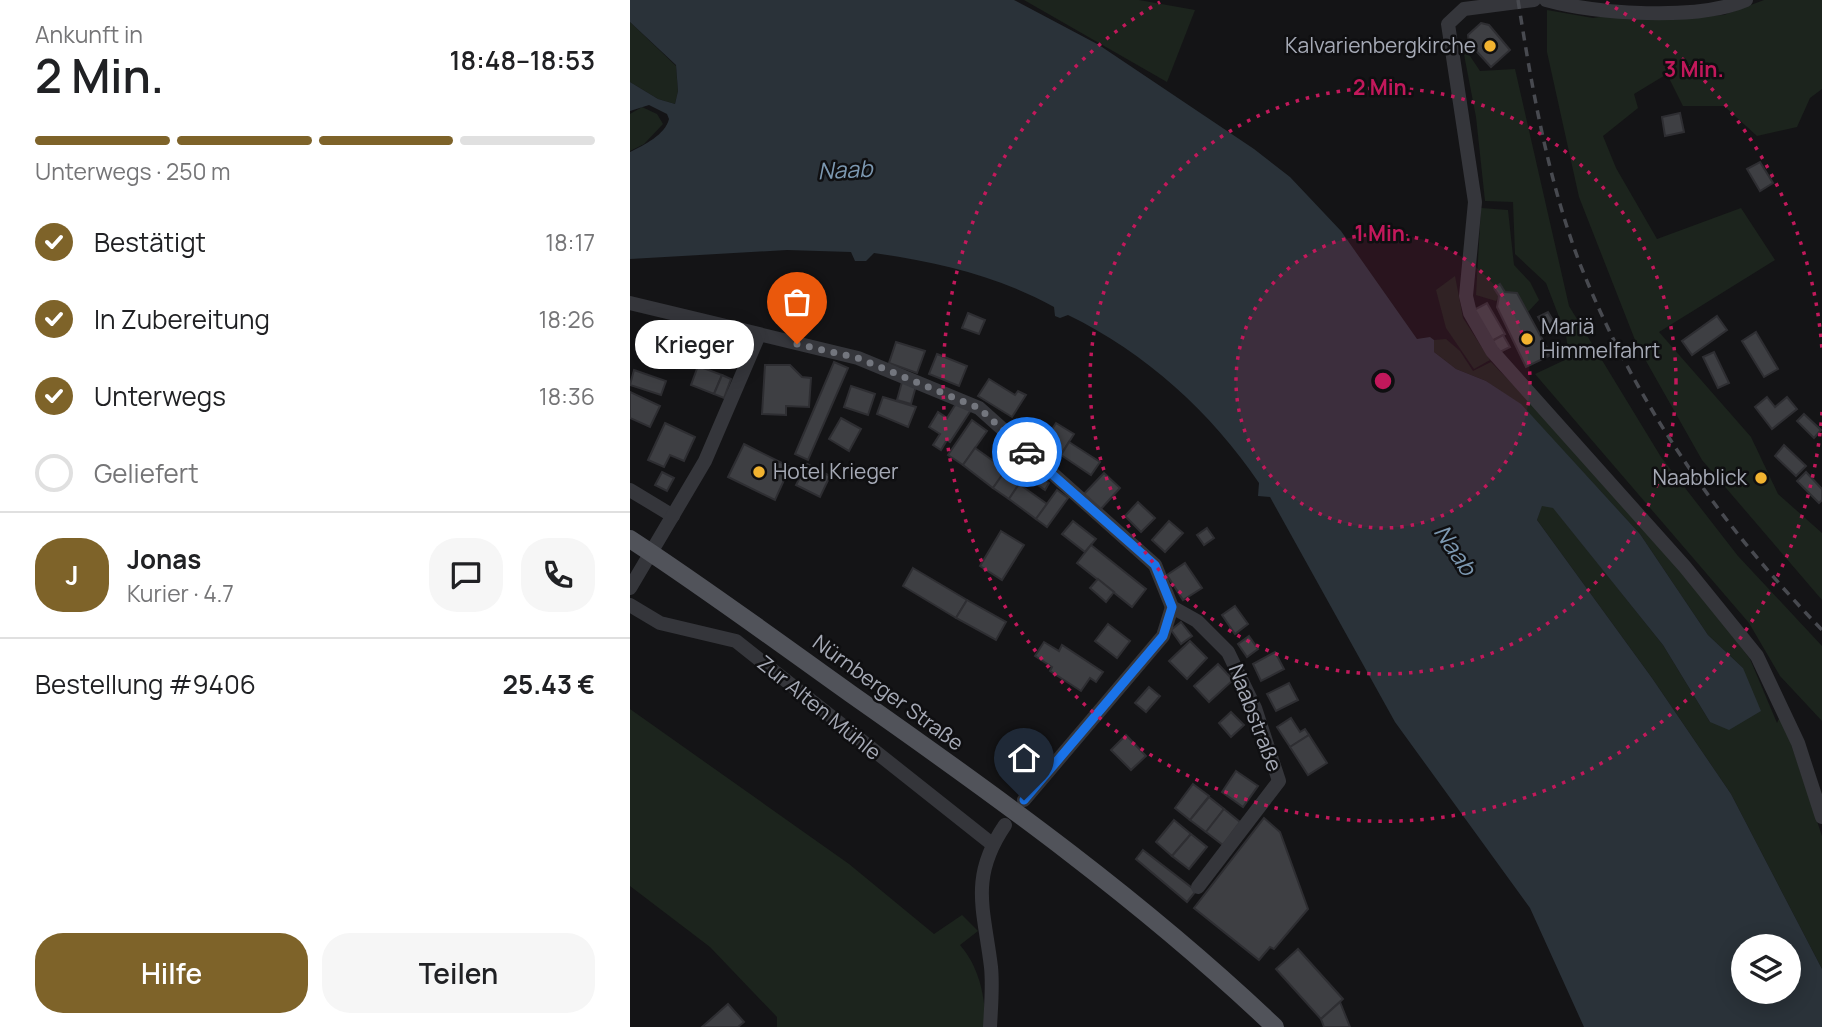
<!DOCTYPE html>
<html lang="de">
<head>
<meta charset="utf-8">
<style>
	:root { --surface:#fff; --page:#f6f6f6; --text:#202124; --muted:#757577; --line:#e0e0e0; --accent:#7e6329 }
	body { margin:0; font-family:Manrope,sans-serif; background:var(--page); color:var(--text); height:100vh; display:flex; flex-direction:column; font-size:26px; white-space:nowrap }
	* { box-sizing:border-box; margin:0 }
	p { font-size:23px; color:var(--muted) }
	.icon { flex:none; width:38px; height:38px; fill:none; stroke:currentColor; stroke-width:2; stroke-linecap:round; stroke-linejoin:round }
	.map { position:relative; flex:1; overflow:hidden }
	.side { display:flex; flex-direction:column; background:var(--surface); width:630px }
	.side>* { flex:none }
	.controls { position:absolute; left:1101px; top:934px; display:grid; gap:14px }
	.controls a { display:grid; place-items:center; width:70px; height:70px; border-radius:50%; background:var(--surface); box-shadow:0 4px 18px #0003; font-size:35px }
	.pin { position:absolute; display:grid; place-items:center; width:60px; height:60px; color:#fff; margin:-72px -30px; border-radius:50% 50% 50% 0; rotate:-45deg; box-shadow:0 0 7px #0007 }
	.pin .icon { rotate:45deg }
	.courier { position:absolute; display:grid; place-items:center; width:70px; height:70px; margin:-35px; border:5px solid #1a73e8; border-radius:50%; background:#fff; color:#222; box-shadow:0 2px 9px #0007 }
	.bubble { position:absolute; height:49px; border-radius:24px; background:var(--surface); box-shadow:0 4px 18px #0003; font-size:23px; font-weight:600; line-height:49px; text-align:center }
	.head em { font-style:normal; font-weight:600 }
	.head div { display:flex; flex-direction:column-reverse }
	.head { display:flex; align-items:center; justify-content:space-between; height:119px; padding:0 35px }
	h1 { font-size:46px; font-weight:600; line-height:52px }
	.bar { display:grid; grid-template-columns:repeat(4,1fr); gap:10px 7px; align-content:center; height:84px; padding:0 35px }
	.bar i { height:9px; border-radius:5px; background:var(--line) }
	.bar .current { background:var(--accent) }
	.bar p { grid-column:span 4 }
	.line { display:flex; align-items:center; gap:18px; padding:0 35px; border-top:2px solid var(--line) }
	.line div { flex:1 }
	.round { display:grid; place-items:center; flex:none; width:74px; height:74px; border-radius:28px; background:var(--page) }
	ol { padding:0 35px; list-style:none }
	li { display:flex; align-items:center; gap:21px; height:77px }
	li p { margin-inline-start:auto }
	li .icon { padding:7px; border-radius:50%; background:var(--accent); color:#fff; stroke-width:4 }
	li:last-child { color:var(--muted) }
	li i { width:38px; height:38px; border:4px solid var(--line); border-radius:50% }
	.cta { display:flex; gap:14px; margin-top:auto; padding:14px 35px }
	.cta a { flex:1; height:80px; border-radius:28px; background:var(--accent); color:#fff; font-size:28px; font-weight:600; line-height:80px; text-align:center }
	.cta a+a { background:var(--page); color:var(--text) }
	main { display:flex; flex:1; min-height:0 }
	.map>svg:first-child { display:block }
	.green { fill:#1c241d }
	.water { fill:#2a3239; fill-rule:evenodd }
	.building { fill:#3e3f43; stroke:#2e2e32; stroke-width:2 }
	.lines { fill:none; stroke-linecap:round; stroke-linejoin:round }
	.minor { stroke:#35363b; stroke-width:14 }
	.major { stroke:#51535a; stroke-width:18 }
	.rail { stroke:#484a50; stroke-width:3.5; stroke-dasharray:9 7; stroke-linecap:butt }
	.done { stroke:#73767e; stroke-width:7; stroke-dasharray:0 12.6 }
	.route { stroke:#1a73e8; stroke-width:9 }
	.ring { fill:none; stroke:#c2185b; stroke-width:3.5; stroke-dasharray:3.5 7 }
	.poi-dot { fill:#f2b330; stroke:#0f0f11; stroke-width:2.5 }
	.labels { text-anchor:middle; stroke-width:5; stroke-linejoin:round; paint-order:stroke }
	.poi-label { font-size:21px; fill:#a6aab6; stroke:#0f0f11; text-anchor:end }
	.street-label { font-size:21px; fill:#a6aab6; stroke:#0f0f11 }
	.water-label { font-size:23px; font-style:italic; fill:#7c98b1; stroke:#0f0f11 }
	.centre { fill:#c2185b; stroke:#0f0f11; stroke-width:3.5 }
	.ring-label { font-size:21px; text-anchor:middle; font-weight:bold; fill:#c2185b; stroke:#0f0f11; stroke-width:5; stroke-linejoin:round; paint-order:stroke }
</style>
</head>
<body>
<main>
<section class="side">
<div class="head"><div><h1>2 Min.</h1><p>Ankunft in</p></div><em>18:48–18:53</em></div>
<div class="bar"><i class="current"></i><i class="current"></i><i class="current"></i><i></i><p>Unterwegs · 250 m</p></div>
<ol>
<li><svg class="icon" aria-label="check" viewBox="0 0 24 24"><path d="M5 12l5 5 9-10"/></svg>Bestätigt<p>18:17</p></li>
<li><svg class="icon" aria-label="check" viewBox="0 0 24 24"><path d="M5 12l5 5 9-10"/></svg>In Zubereitung<p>18:26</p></li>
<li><svg class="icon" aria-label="check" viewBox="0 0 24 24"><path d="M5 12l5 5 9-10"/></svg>Unterwegs<p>18:36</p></li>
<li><i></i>Geliefert</li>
</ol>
<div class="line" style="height:126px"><b class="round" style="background:var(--accent);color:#fff">J</b><div><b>Jonas</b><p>Kurier · 4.7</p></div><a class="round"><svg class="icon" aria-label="chat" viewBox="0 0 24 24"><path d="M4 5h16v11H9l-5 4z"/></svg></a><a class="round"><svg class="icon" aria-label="phone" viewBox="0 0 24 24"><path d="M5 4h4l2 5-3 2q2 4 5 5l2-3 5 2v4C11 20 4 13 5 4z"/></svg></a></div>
<div class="line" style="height:91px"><div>Bestellung #9406</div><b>25.43 €</b></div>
<div class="cta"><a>Hilfe</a><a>Teilen</a></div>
</section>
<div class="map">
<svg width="1192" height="1027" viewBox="0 0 1192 1027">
	<rect width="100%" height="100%" fill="#141416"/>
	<g class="green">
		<path d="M394,0H509L565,10L537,82Z"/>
		<path d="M1134,0H1192V89L1180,98L1167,127L1127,136L1094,106H1053L1037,74L1004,94L1008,108L973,136L986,168L1027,239L1111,208L1145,260L1029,332L1121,437L1148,494L1192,533V600L1072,460L1007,345L949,197L917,52V10L963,18L985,15L1044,18L1094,15Z"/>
		<path d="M0,22L46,66L48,91L45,104L28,99L0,82Z"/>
		<path d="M832,44L850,71L885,69L939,306L1031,457L1108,556L1192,646V721L1150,676L1119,623L905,374L939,358L936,335L916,283L885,254L883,202L855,201L846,117Z"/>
		<path d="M12,107L27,114L33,124L14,144L0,151V114Z"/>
		<path d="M851,208L878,210L884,265L900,282L909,300L898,312L869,296L866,301L846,295Z"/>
		<path d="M825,276L833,318L860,360L844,369L816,328L806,290Z"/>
		<path d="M816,339L830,351L843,371L861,362L947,449L1066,587L1120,659L1147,723L1151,714L1192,836V969L1101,794L1022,678L907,520L912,505L923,507L1033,645L1080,722L1113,668L1078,635L1010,534L891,405L856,381L826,369L804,352V340Z"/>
		<path d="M0,709L219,864L304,934L332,915L348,931L330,945C350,968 355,997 356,1027H147V1017L80,947L0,886Z"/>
	</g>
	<path class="water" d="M0,0H384L469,45L624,149L660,177L711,231L787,339L800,337L804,340V352L826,369L856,381L891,404L1010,534L1078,635L1113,668L1131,711L1099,730L1080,722L1033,645L923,508L912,506L907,520L1022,678L1101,794L1192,969V1027H954L900,908L765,722L640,497L628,496L629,483C581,412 516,353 438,315L430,318L425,316L424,307C368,276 307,262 244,253L236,261H225L221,252L157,250L0,259V152C14,145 35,135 39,119L37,114L19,105L0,111V82L28,99L45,104L48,91L46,65L0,22ZM1113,947H1158V992H1113Z"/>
	<g class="building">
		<path d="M851,23L859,25L880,50L861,67L839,43L838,35Z"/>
		<path d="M1050,113L1054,132L1035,136L1032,117Z"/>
		<path d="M1130,162L1143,183L1130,191L1117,169Z"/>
		<path d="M870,284L875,292L887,293L921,355L896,367L867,307L869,296L864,288Z"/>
		<path d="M857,303L875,334L860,342L842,311Z"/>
		<path d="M918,312L924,322L914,327L908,317Z"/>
		<path d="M338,313L355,320L349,334L332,328Z"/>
		<path d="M1087,316L1097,330L1062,355L1052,341Z"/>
		<path d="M1126,332L1148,369L1134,377L1112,341Z"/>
		<path d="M873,335L880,347L868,353L862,341Z"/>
		<path d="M266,342L295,351L287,373L259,363Z"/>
		<path d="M1084,352L1099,383L1088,388L1073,357Z"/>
		<path d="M307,354L337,366L329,386L299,374Z"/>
		<path d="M204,362L218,368L178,460L165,454Z"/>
		<path d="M135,365H160L172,377L181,378L179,407L156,406V415L132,414Z"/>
		<path d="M68,366L92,375L84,394L61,385Z"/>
		<path d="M4,370L36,381L31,395L0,385Z"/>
		<path d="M92,375L101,379L94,398L84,394Z"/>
		<path d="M359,379L385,395L388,391L396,395L382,417L348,396Z"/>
		<path d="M272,382L286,386L281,404L267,400Z"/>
		<path d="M221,386L245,394L238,415L214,407Z"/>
		<path d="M0,392L30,406L20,427L0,418Z"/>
		<path d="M253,397L286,407L278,427L247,414Z"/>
		<path d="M1137,397L1145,407L1157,397L1167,409L1142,429L1125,407Z"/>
		<path d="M327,402L341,410L320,442L317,440L311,450L303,445L310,434L299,427L308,412L317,418Z"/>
		<path d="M1174,414L1191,430L1184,438L1167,421Z"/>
		<path d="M211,418L231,429L219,451L199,439Z"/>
		<path d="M342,420L357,431L333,465L318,455Z"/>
		<path d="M35,423L65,437L54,461L40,455L34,467L18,460Z"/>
		<path d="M426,423L444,434L423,467L405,456Z"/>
		<path d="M439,442L470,462L461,475L431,455Z"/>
		<path d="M114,444L160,467L145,500L98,477Z"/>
		<path d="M1154,445L1176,466L1166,476L1145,456Z"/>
		<path d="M345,448L376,470L363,488L333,465Z"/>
		<path d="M384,458L399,469L379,499L363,488Z"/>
		<path d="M177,464L200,476L190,497L166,485Z"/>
		<path d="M32,472L44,478L37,491L25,485Z"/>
		<path d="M1176,472L1192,489V500L1189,503L1167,481Z"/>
		<path d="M474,473L490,488L470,510L453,495Z"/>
		<path d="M406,474L419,483L415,490L401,480Z"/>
		<path d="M389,484L417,504L406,519L379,499Z"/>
		<path d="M427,490L438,498L417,527L406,519Z"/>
		<path d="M508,502L525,518L511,532L495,516Z"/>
		<path d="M443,521L466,539L455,552L432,534Z"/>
		<path d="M539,521L553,533L535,552L522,540Z"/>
		<path d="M577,528L584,538L574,545L567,535Z"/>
		<path d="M371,531L394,545L372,580L350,566Z"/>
		<path d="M461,545L516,589L502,607L447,563Z"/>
		<path d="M555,563L572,588L553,600L537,575Z"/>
		<path d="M283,568L337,600L326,618L273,586Z"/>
		<path d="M468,579L484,592L476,602L460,588Z"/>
		<path d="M337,600L376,622L366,640L326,618Z"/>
		<path d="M605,606L618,624L605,634L592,615Z"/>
		<path d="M551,622L562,636L551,644L541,630Z"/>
		<path d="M478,624L500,641L487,658L465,641Z"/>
		<path d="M619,636L628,649L617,657L608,644Z"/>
		<path d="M560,641L577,658L557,679L539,661Z"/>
		<path d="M414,642L429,651L432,645L473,672L466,682L460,678L451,691L420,671L422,667L405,656Z"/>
		<path d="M645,652L654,669L631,681L623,664Z"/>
		<path d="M588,664L603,680L579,702L564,686Z"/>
		<path d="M659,683L668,700L646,711L637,694Z"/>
		<path d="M519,687L530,696L516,712L505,703Z"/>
		<path d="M601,712L614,725L601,737L589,723Z"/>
		<path d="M661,718L670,732L675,729L679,735L660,747L647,727Z"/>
		<path d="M496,735L516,756L501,770L481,750Z"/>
		<path d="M679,735L697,763L678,775L660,747Z"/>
		<path d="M606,771L628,786L613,807L592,792Z"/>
		<path d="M563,784L579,796L560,820L545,808Z"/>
		<path d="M579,797L594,809L576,832L560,820Z"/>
		<path d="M594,809L610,822L593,845L576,832Z"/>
		<path d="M634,818L650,832L678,909L644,949L640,947L629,960L564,908Z"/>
		<path d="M544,820L561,834L542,856L526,842Z"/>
		<path d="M561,834L577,847L559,869L542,856Z"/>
		<path d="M513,850L566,891L557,902L506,859Z"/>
		<path d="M668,949L713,999L691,1019L646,969Z"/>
		<path d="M710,1002L720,1027H694L691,1019Z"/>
		<path d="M98,1004L114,1022L108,1027H72Z"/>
	</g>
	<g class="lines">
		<g class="minor">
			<path d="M904,0L834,9L818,24L845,202L836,296L840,313L862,351L1055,567L1127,656L1168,743L1192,817"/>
			<path d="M916,0C967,14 1067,21 1116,0"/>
			<path d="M0,303L228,358L349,408L525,565L542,607L567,621L598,652L625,708L649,781L568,887"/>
			<path d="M0,490L43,516"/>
			<path d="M0,588L75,461L129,335"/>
			<path d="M0,605L30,623L106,641L362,844"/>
			<path d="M394,800L533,636L542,607"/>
			<path d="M360,1027C361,1007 363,986 361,967C354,909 339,878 375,825"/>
		</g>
		<path class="major" d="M0,539C75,588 148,642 221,694C368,797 515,903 645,1027"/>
		<path class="rail" d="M888,0C902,89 918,180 950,264C1005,403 1089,523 1192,630"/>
	</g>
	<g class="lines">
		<path class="done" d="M167,344L228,358L349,408L397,452"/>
		<path class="route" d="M394,800L533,636L542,607L525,565L397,452"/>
	</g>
	<circle cx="753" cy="381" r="147" fill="#c2185b" fill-opacity=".12"/>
	<g class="ring">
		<circle cx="753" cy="381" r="147"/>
		<circle cx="753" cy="381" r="293"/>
		<path d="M1192 412A440 440 0 1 1 530 2M976 2A440 440 0 0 1 1192 350"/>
	</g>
	<g class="poi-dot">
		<circle cx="860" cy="46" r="7"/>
		<circle cx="897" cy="339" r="7"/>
		<circle cx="129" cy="472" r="7"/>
		<circle cx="1131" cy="478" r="7"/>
	</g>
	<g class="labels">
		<g class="poi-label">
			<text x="846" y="53">Kalvarienbergkirche</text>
			<text x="911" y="334" text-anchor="start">Mariä<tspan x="911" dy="24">Himmelfahrt</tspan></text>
			<text x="143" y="479" text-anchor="start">Hotel Krieger</text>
			<text x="1117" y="485">Naabblick</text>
		</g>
		<g class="street-label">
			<text transform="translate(258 693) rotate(36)" y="7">Nürnberger Straße</text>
			<text transform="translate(189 708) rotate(39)" y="7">Zur Alten Mühle</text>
			<text transform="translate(625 718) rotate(69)" y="7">Naabstraße</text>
		</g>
		<g class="water-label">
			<text transform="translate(215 170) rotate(-3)" y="8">Naab</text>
			<text transform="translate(825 550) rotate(56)" y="8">Naab</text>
		</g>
	</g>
	<circle cx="753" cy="381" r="10" class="centre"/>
	<g class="ring-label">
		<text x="1064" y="77">3 Min.</text>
		<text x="753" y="95">2 Min.</text>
		<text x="753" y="241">1 Min.</text>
	</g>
</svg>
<div class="controls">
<a><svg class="icon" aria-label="layers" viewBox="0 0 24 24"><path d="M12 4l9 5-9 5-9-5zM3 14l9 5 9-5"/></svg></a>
</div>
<div class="pin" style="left:167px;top:344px;background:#ea580c"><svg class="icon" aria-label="bag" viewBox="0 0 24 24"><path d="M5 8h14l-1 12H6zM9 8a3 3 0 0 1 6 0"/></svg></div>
<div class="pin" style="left:394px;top:800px;background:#1f2937"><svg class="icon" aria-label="home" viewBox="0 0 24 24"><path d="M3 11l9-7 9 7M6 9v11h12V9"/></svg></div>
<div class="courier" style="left:397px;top:452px"><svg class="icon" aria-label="car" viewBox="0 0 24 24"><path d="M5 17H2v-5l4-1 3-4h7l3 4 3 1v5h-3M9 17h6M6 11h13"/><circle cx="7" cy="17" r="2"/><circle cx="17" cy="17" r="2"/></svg></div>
<div class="bubble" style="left:5px;top:320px;width:119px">Krieger</div>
</div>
</main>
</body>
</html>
